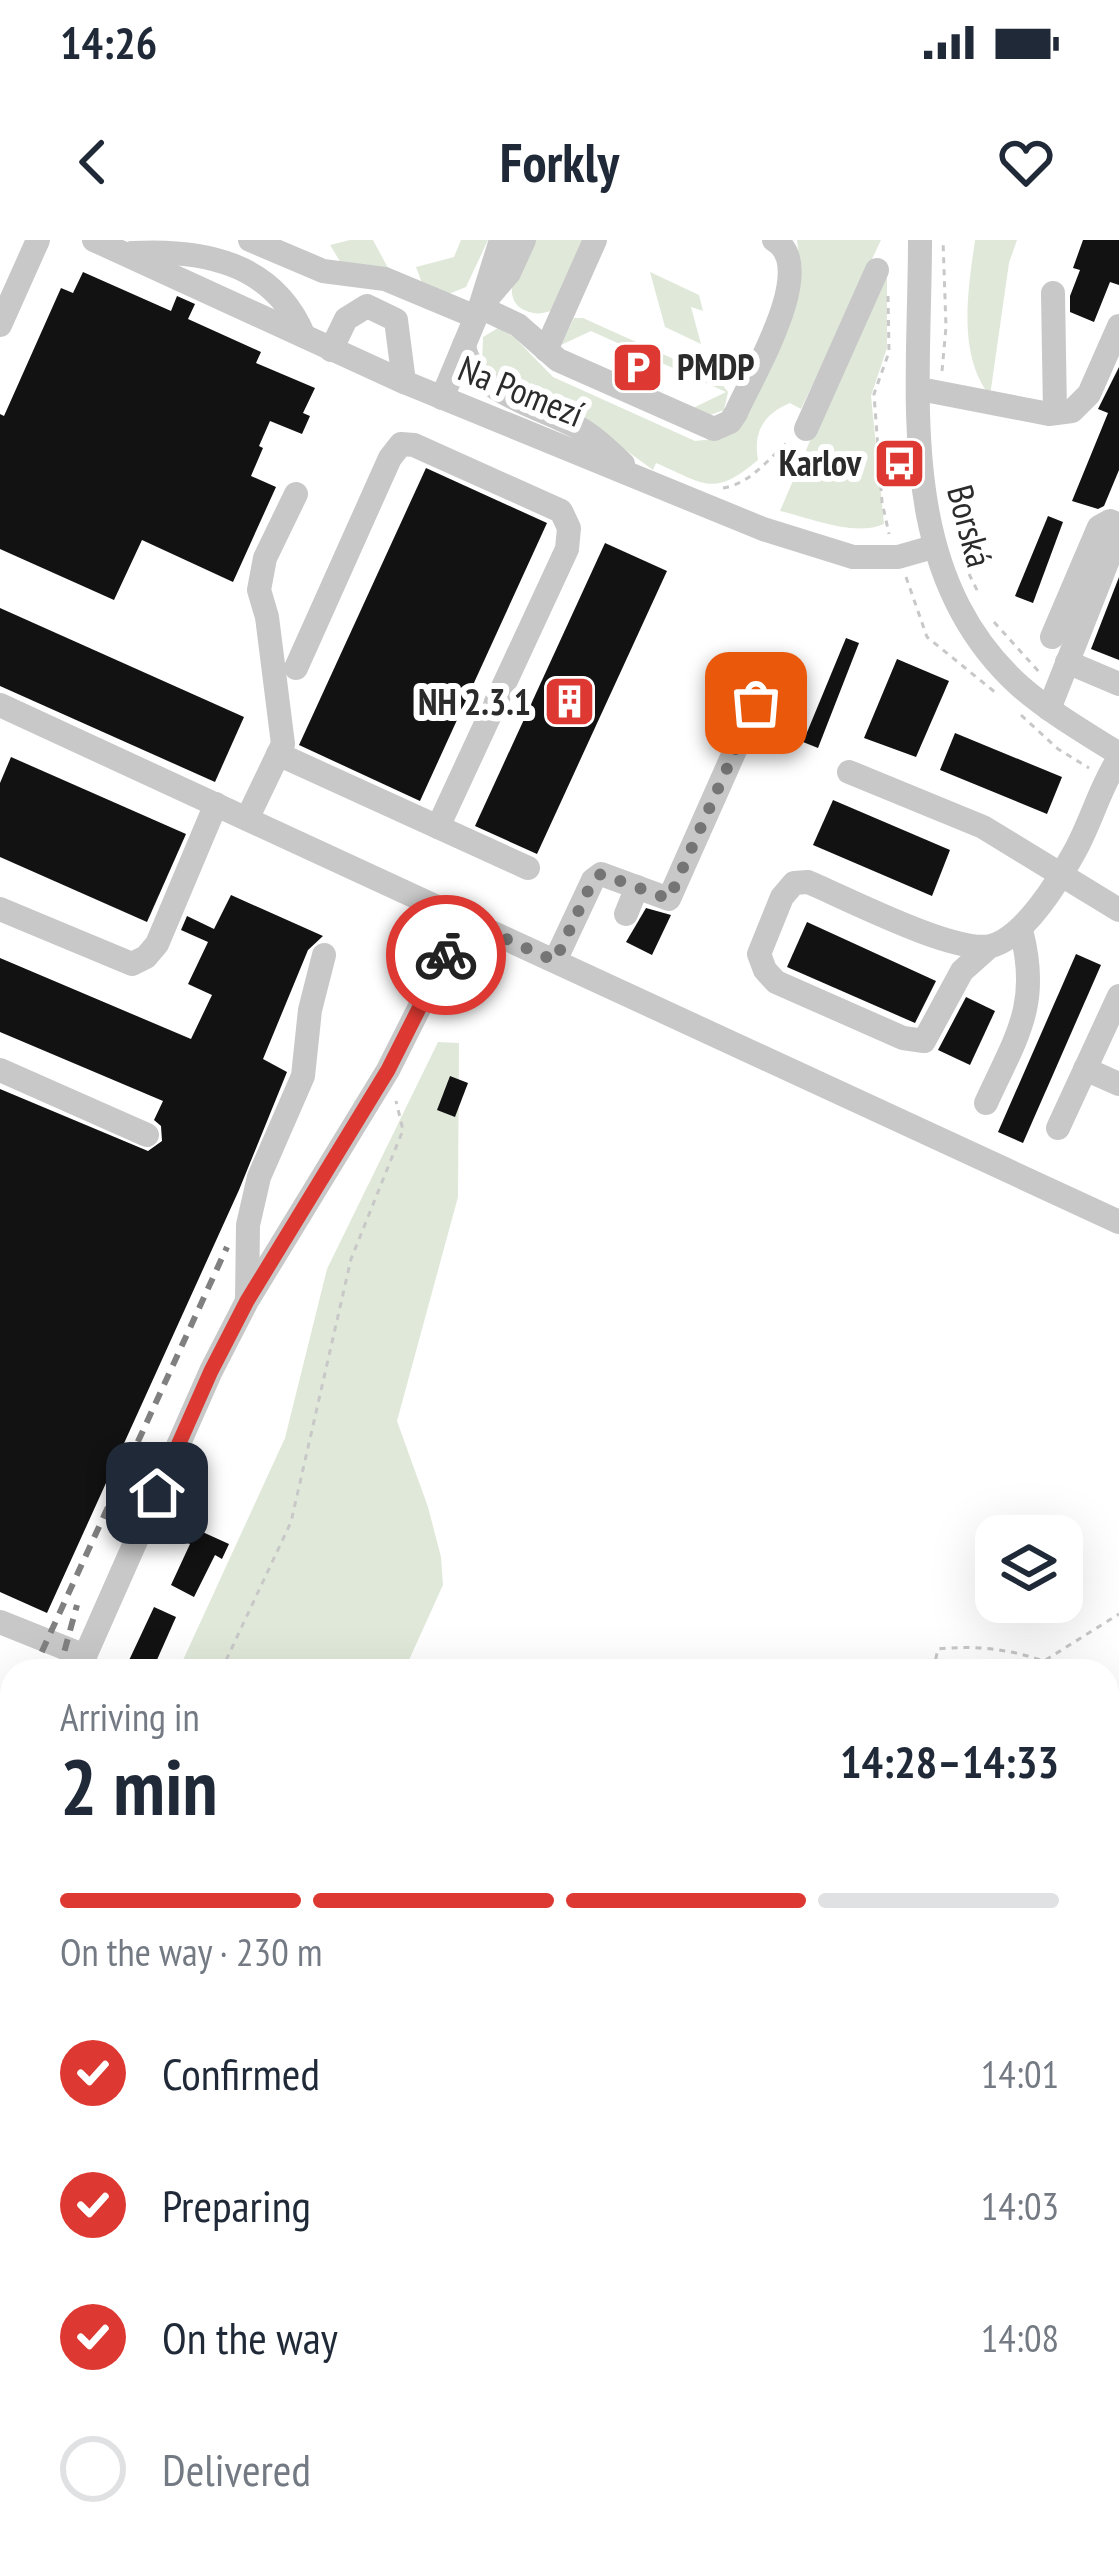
<!DOCTYPE html>
<html lang="en">
<head>
<meta charset="utf-8">
<style>
	:root { --surface:#fff; --page:#f2f2f3; --text:#1f2937; --muted:#747a83; --line:#e0e1e3; --accent:#dd3932 }
	body { margin:0; font-family:"PT Sans Narrow",sans-serif; background:var(--page); color:var(--text); height:100vh; display:flex; flex-direction:column; font-size:45px; white-space:nowrap }
	* { box-sizing:border-box; margin:0 }
	p { font-size:39px; color:var(--muted) }
	.icon { flex:none; width:66px; height:66px; fill:none; stroke:currentColor; stroke-width:2; stroke-linecap:round; stroke-linejoin:round }
	.map { position:relative; flex:1; overflow:hidden }
	.details { position:absolute; left:0px; top:1419px; width:1119px; height:903px; display:flex; flex-direction:column; background:var(--surface); border-radius:36px 36px 0 0; box-shadow:0 12px 48px #0002 }
	.details>* { flex:none }
	.buttons { position:absolute; left:975px; top:1275px; display:grid; gap:24px }
	.buttons a { display:grid; place-items:center; width:108px; height:108px; border-radius:24px; background:var(--surface); box-shadow:0 12px 48px #0002; font-size:60px }
	.pin { position:absolute; display:grid; place-items:center; width:102px; height:102px; color:#fff; margin:-51px; border-radius:24px; box-shadow:0 6px 18px #0006 }
	.courier { position:absolute; display:grid; place-items:center; width:120px; height:120px; margin:-60px; border:9px solid #dd3932; border-radius:50%; background:#fff; color:#222; box-shadow:0 3px 15px #0007 }
	.overview em { font-style:normal; font-weight:800 }
	.overview div { display:flex; flex-direction:column-reverse }
	.overview { display:flex; align-items:center; justify-content:space-between; height:204px; padding:0 60px }
	h1 { font-size:78px; font-weight:800; line-height:90px }
	.bar { display:grid; grid-template-columns:repeat(4,1fr); gap:18px 12px; align-content:center; height:144px; padding:0 60px }
	.bar i { height:15px; border-radius:9px; background:var(--line) }
	.bar .current { background:var(--accent) }
	.bar p { grid-column:span 4 }
	ol { padding:0 60px; list-style:none }
	li { display:flex; align-items:center; gap:36px; height:132px }
	li p { margin-inline-start:auto }
	li .icon { padding:12px; border-radius:50%; background:var(--accent); color:#fff; stroke-width:4 }
	li:last-child { color:var(--muted) }
	li i { width:66px; height:66px; border:6px solid var(--line); border-radius:50% }
	.status { display:flex; justify-content:space-between; align-items:center; height:84px; padding:0 60px; background:var(--surface); direction:ltr }
	.status svg { height:33px; fill:currentColor }
	header { display:flex; justify-content:space-between; align-items:center; height:156px; padding:0 60px; background:var(--surface); font-size:54px; font-weight:800 }
	.map>svg:first-child { display:block }
	.green { fill:#e0e9d9 }
	.building { fill:#121212 }
	.lines { fill:none; stroke-linecap:round; stroke-linejoin:round }
	.path { stroke:#c8c8c8; stroke-width:3; stroke-dasharray:6 6; stroke-linecap:butt }
	.minor { stroke:#c8c8c8; stroke-width:24 }
	.rail { stroke:#808080; stroke-width:6; stroke-dasharray:12 9; stroke-linecap:butt }
	.done { stroke:#757575; stroke-width:12; stroke-dasharray:0 21.6 }
	.route { stroke:#dd3932; stroke-width:15 }
	.labels { text-anchor:middle; stroke-width:12; stroke-linejoin:round; paint-order:stroke }
	.poi-label { font-size:36px; font-weight:bold; fill:#2b2b2b; stroke:#fff; text-anchor:end }
	.street-label { font-size:36px; fill:#2b2b2b; stroke:#fff }
</style>
</head>
<body>
<div class="status"><b>14:26</b><svg viewBox="0 0 49 12"><path d="M0 12V9h3v3zM5 12V6h3v6zM10 12V3h3v9zM15 12V0h3v12zM26 1h20v11H26zM47 4h2v5h-2z"/></svg></div>
<header><svg class="icon" aria-label="back" viewBox="0 0 24 24"><path d="M15 5l-7 7 7 7"/></svg>Forkly<svg class="icon" aria-label="heart" viewBox="0 0 24 24"><path d="M12 20l-8-8c-3-5 5-10 8-4 3-6 11-1 8 4z"/></svg></header>
<div class="map">
<svg width="1119" height="2321" viewBox="0 0 1119 2321">
	<rect width="100%" height="100%" fill="#fff"/>
	<g class="green">
		<path d="M350,0H373L388,28L341,23L330,5Z"/>
		<path d="M461,0H488L466,47L446,55L422,43L416,27L454,17Z"/>
		<path d="M531,0H590L553,70C542,74 535,75 524,70C497,56 522,20 531,0Z"/>
		<path d="M797,0H881L801,169L790,163C764,174 753,191 758,220C713,258 705,244 656,223L653,230L594,187L501,143L482,124L483,97L498,88L514,97L553,137L695,201L722,198L800,27Z"/>
		<path d="M975,0H1017L1009,23L990,156C957,114 968,50 975,0Z"/>
		<path d="M887,21V108L871,156L884,284C855,297 810,278 780,271Z"/>
		<path d="M650,32L699,55L703,71L691,67L701,104L665,87Z"/>
		<path d="M574,78H583L718,139L728,152L724,170L710,175L691,169L726,152L591,91L561,105Z"/>
		<path d="M438,802L459,803L458,957L397,1181L428,1267L441,1317L443,1345L404,1431H178L285,1198L327,1029Z"/>
		<path d="M12,1780V2051L0,2077V1805Z"/>
		<path d="M1119,1873V1962L1107,1983V1900Z"/>
	</g>
	<g class="building">
		<path d="M1083,0H1119V45L1110,42L1094,82L1070,72V56L1080,30L1073,28Z"/>
		<path d="M83,32L171,71L177,56L195,64L188,79L261,112L256,123L315,148L303,173L310,176L302,194L270,181L259,206L263,208L251,236L276,247L233,342L142,300L114,360L0,309V174L4,176L61,48L73,53Z"/>
		<path d="M1119,127V230L1104,266L1098,269L1072,261L1108,173L1098,169Z"/>
		<path d="M426,228L547,283L420,561L299,505Z"/>
		<path d="M1048,276L1063,282L1033,363L1015,356Z"/>
		<path d="M605,303L667,331L537,614L475,586Z"/>
		<path d="M1119,337V420L1091,409Z"/>
		<path d="M0,368L244,477L215,542L0,446Z"/>
		<path d="M846,398L859,403L818,508L803,502Z"/>
		<path d="M897,419L949,441L916,517L864,498Z"/>
		<path d="M955,493L1062,537L1047,574L940,530Z"/>
		<path d="M11,517L186,594L147,682L0,617V543Z"/>
		<path d="M833,560L950,610L932,656L813,605Z"/>
		<path d="M231,655L323,696L308,710L263,819L287,832L239,950L47,1373L0,1352V849L148,911L162,901L161,886L154,880L163,861L0,792V718L191,799L212,755L188,744L208,702L181,690L187,676L214,689Z"/>
		<path d="M646,668L671,675L652,715L626,702Z"/>
		<path d="M807,682L936,741L915,783L787,727Z"/>
		<path d="M1076,714L1101,725L1023,903L998,892Z"/>
		<path d="M966,757L995,771L970,825L938,810Z"/>
		<path d="M450,836L468,843L455,877L437,870Z"/>
		<path d="M165,1275L229,1304L222,1319L215,1315L194,1357L171,1345L190,1304L159,1290Z"/>
		<path d="M154,1367L176,1377L152,1431H124Z"/>
	</g>
	<g class="lines">
		<g class="path">
			<path d="M888,56L889,112L874,154L882,262L889,294"/>
			<path d="M942,131L946,87L943,0"/>
			<path d="M723,248C750,244 767,220 787,203"/>
			<path d="M969,334L978,352"/>
			<path d="M906,337L927,397L996,453"/>
			<path d="M994,382L1040,433"/>
			<path d="M1021,475L1058,509L1089,528"/>
			<path d="M221,1431L291,1282L351,1019L403,890L396,861"/>
			<path d="M933,1431L938,1409C976,1405 1008,1409 1044,1421L1119,1374"/>
			<path d="M1107,1692L1113,1730L1107,1752"/>
			<path d="M1107,1762L1119,1739"/>
			<path d="M0,1998L12,1969"/>
			<path d="M857,2321L862,2310"/>
			<path d="M929,2321L934,2310"/>
		</g>
		<g class="minor">
			<path d="M94,0L404,142L763,289L853,317H898L933,307"/>
			<path d="M250,0L323,31L385,39L476,77"/>
			<path d="M920,0C920,155 893,333 1021,447C1051,473 1086,493 1119,514"/>
			<path d="M132,13C204,9 274,23 304,96"/>
			<path d="M1053,53L1055,173"/>
			<path d="M485,61L509,33L524,0"/>
			<path d="M480,67L518,85L558,120L714,189L730,182L736,173C752,136 820,26 774,0"/>
			<path d="M0,85L38,0"/>
			<path d="M464,105C470,151 541,167 577,187C594,196 609,211 623,224"/>
			<path d="M331,110L346,79L367,66L396,80L404,142"/>
			<path d="M546,110L595,0"/>
			<path d="M920,149L1049,174L1072,171L1089,154L1119,86"/>
			<path d="M442,158L480,67L501,0"/>
			<path d="M806,189L877,30"/>
			<path d="M1052,397L1099,287L1110,281L1119,285"/>
			<path d="M1067,422L1119,444"/>
			<path d="M296,428L390,218L401,204L414,205L561,271L569,288L567,309L438,587"/>
			<path d="M0,465L1119,982"/>
			<path d="M1049,469L1119,292"/>
			<path d="M278,514L528,628"/>
			<path d="M849,532L983,587L1119,670"/>
			<path d="M247,579L283,504L267,377L259,350L265,318L296,254"/>
			<path d="M0,669L132,724L146,717L157,704L216,564"/>
			<path d="M626,674L637,647"/>
			<path d="M990,706L962,731L924,801L903,798L776,742L765,730L759,714L782,657L794,643L808,642C846,658 954,714 991,706C1024,698 1059,640 1075,611C1092,580 1100,547 1119,518"/>
			<path d="M555,721L593,640L601,634L669,659L756,463"/>
			<path d="M1085,829L1119,844"/>
			<path d="M0,830L147,895"/>
			<path d="M986,863C1016,797 1041,765 1021,690"/>
			<path d="M1058,888L1119,756"/>
			<path d="M247,1059L248,985L259,937L303,836L310,770L324,715"/>
			<path d="M0,1382L85,1416"/>
			<path d="M86,1431L85,1416L211,1131L247,1061L388,830L464,679"/>
			<path d="M0,1617L12,1623"/>
			<path d="M1107,1661L1119,1665"/>
			<path d="M0,1670L12,1646"/>
			<path d="M1107,1859L1119,1833"/>
			<path d="M1119,1992L1112,2010L1119,2019"/>
			<path d="M0,2100L12,2074"/>
			<path d="M26,2321L31,2310"/>
			<path d="M798,2321L803,2310"/>
			<path d="M899,2321L904,2310"/>
			<path d="M955,2321L960,2310"/>
			<path d="M986,2321L990,2310"/>
		</g>
		<g class="rail">
			<path d="M33,1431L227,1007"/>
			<path d="M59,1431L77,1365"/>
			<path d="M2,1497L12,1475"/>
			<path d="M0,1616L12,1591"/>
		</g>
	</g>
	<g class="lines">
		<path class="done" d="M446,715L464,680L555,721L593,640L601,634L669,659L756,463"/>
		<path class="route" d="M157,1253L211,1131L247,1061L388,830L446,715"/>
	</g>
	<defs>
		<symbol id="parking-square" viewBox="-11 -11 22 22"><rect x="-9" y="-9" width="18" height="18" rx="4" fill="#dd3932" stroke="#fff"/><path d="M-3.5-5.5H1a3.5 3.5 0 0 1 0 7H-1V5.5H-3.5ZM-1-3.4V-.6H.8a1.4 1.4 0 0 0 0-2.8Z" fill="#fff"/></symbol>
		<symbol id="bus-square" viewBox="-11 -11 22 22"><rect x="-9" y="-9" width="18" height="18" rx="4" fill="#dd3932" stroke="#fff"/><path d="M-5-6H5V4H4V6H2V4H-2V6H-4V4H-5ZM-3.5-4V0h7V-4ZM-3.5 1.2v1.5H-2V1.2ZM2 1.2v1.5H3.5V1.2Z" fill="#fff"/></symbol>
		<symbol id="building-square" viewBox="-11 -11 22 22"><rect x="-9" y="-9" width="18" height="18" rx="4" fill="#dd3932" stroke="#fff"/><path d="M-4-6H4V6H1V3H-1V6H-4ZM-2.5-4.3h1.7v1.8h-1.7ZM.8-4.3h1.7v1.8H.8ZM-2.5-1h1.7V.8h-1.7ZM.8-1h1.7V.8H.8Z" fill="#fff"/></symbol>
	</defs>
	<g fill-rule="evenodd">
		<use href="#parking-square" x="608" y="98" width="59" height="59"/>
		<use href="#bus-square" x="870" y="194" width="59" height="59"/>
		<use href="#building-square" x="540" y="432" width="59" height="59"/>
	</g>
	<g class="labels">
		<g class="poi-label">
			<text x="677" y="140" text-anchor="start">PMDP</text>
			<text x="861" y="236">Karlov</text>
			<text x="531" y="475">NH 2.3.1</text>
		</g>
		<g class="street-label">
			<text transform="translate(521 151) rotate(22)" y="13">Na Pomezí</text>
			<text transform="translate(970 286) rotate(75)" y="13">Borská</text>
		</g>
	</g>
</svg>
<div class="buttons">
<a><svg class="icon" aria-label="layers" viewBox="0 0 24 24"><path d="M12 4l9 5-9 5-9-5zM3 14l9 5 9-5"/></svg></a>
</div>
<div class="pin" style="left:756px;top:463px;background:#ea580c"><svg class="icon" aria-label="bag" viewBox="0 0 24 24"><path d="M5 8h14l-1 12H6zM9 8a3 3 0 0 1 6 0"/></svg></div>
<div class="pin" style="left:157px;top:1253px;background:#1f2937"><svg class="icon" aria-label="home" viewBox="0 0 24 24"><path d="M3 11l9-7 9 7M6 9v11h12V9"/></svg></div>
<div class="courier" style="left:446px;top:715px"><svg class="icon" aria-label="bike" viewBox="0 0 24 24"><circle cx="6" cy="16" r="4"/><circle cx="18" cy="16" r="4"/><path d="M6 16l4-8h5l3 8M10 8l3 8H6M13 5h3"/></svg></div>
<section class="details">
<div class="overview"><div><h1>2 min</h1><p>Arriving in</p></div><em>14:28–14:33</em></div>
<div class="bar"><i class="current"></i><i class="current"></i><i class="current"></i><i></i><p>On the way · 230 m</p></div>
<ol>
<li><svg class="icon" aria-label="check" viewBox="0 0 24 24"><path d="M5 12l5 5 9-10"/></svg>Confirmed<p>14:01</p></li>
<li><svg class="icon" aria-label="check" viewBox="0 0 24 24"><path d="M5 12l5 5 9-10"/></svg>Preparing<p>14:03</p></li>
<li><svg class="icon" aria-label="check" viewBox="0 0 24 24"><path d="M5 12l5 5 9-10"/></svg>On the way<p>14:08</p></li>
<li><i></i>Delivered</li>
</ol>
</section>
</div>
</body>
</html>
